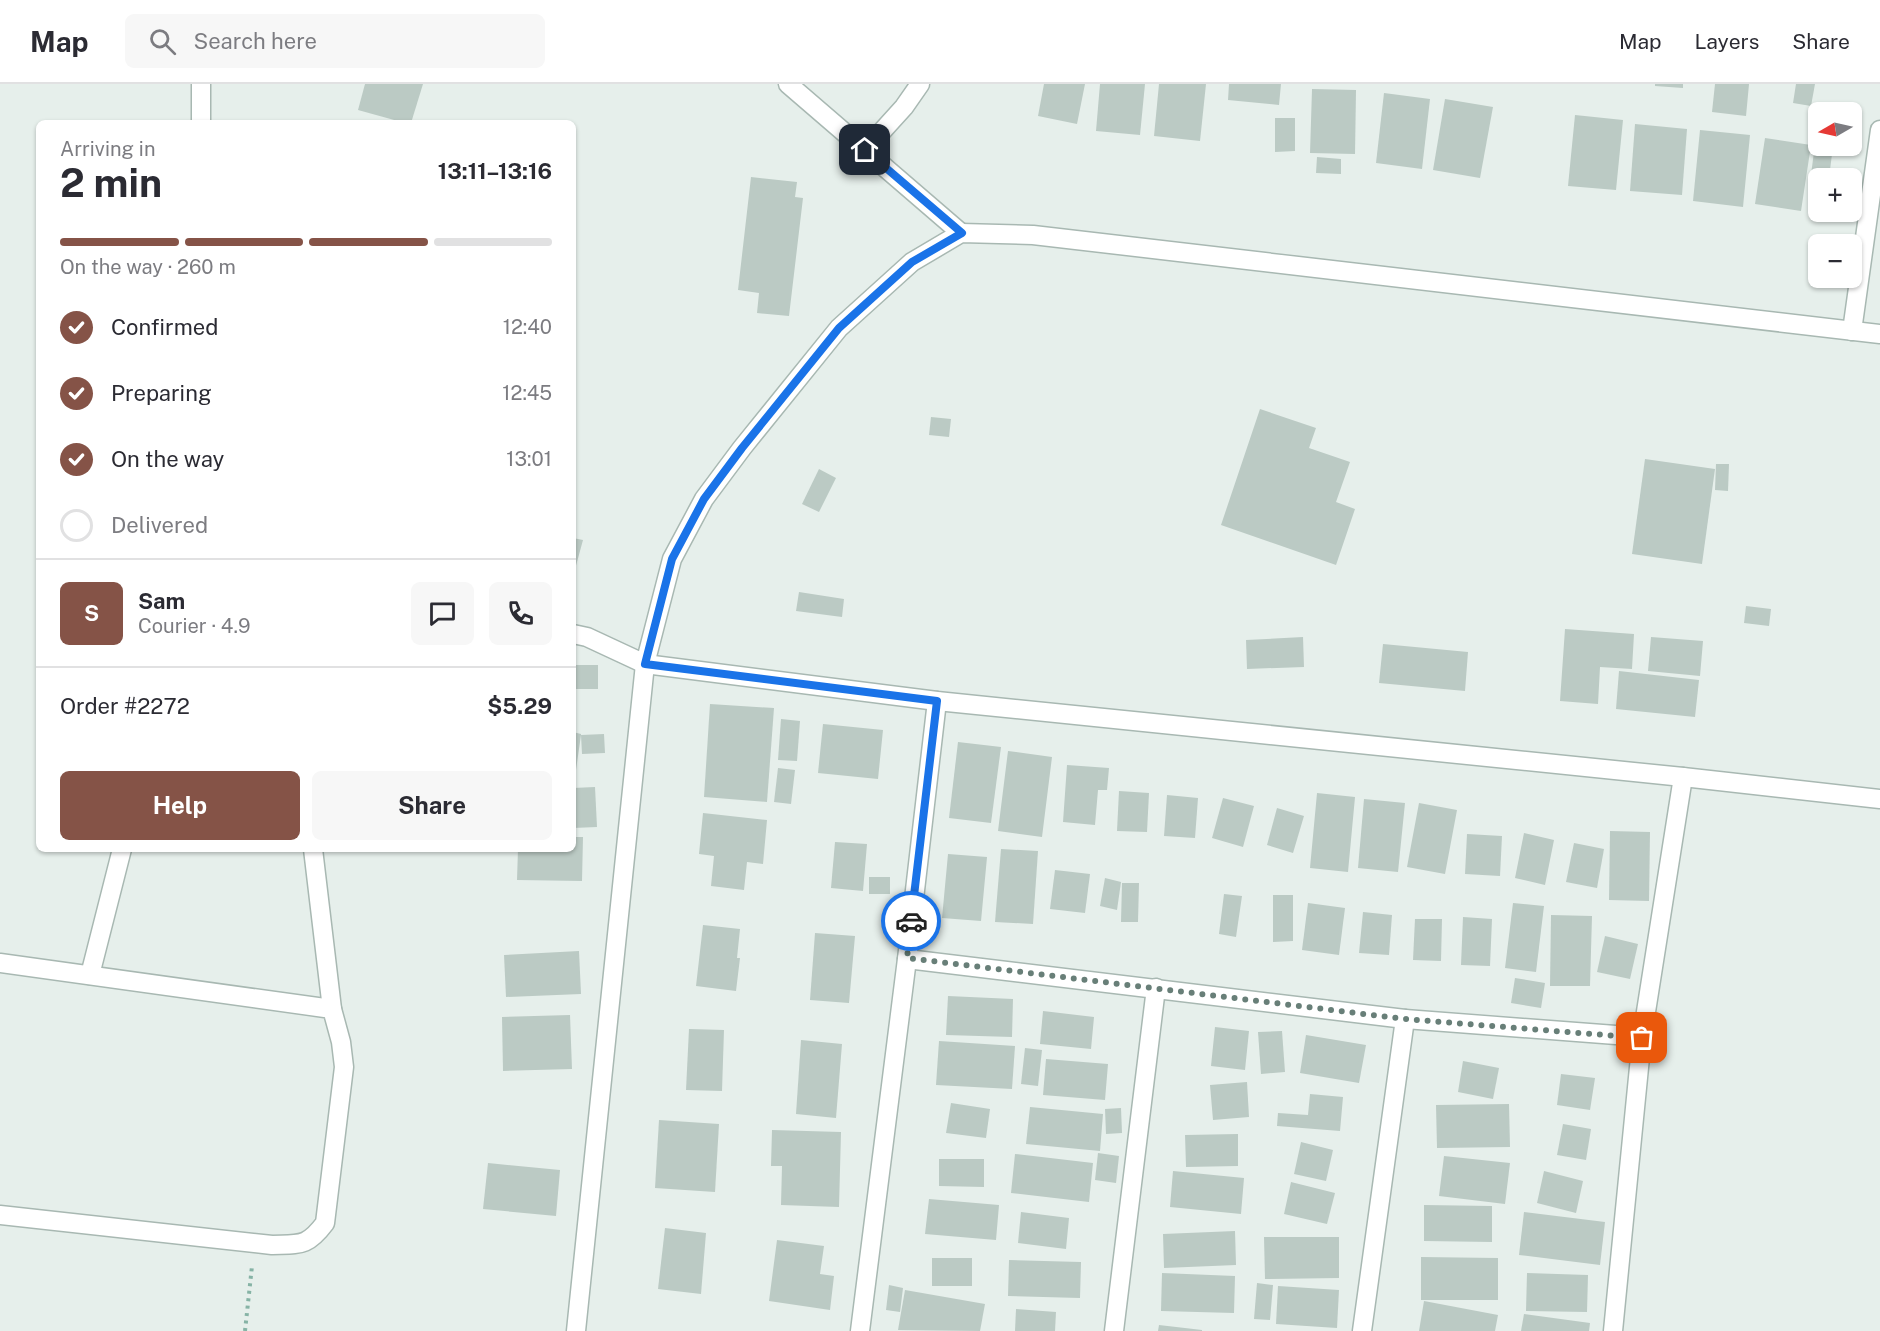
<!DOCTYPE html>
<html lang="en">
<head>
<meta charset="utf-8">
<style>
	:root { --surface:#fff; --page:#f7f7f7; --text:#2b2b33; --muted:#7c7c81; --line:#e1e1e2; --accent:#855347 }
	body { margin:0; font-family:"Public Sans",sans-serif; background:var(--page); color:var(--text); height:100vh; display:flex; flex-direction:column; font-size:22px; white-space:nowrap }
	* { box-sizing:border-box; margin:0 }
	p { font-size:20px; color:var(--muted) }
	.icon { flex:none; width:33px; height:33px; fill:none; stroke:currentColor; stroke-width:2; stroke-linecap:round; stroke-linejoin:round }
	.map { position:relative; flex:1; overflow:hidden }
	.side { position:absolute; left:36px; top:36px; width:540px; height:732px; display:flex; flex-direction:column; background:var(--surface); border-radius:9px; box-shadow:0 2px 4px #0004 }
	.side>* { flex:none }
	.needle { width:39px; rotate:261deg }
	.tools { position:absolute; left:1808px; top:18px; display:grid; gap:12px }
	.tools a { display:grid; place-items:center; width:54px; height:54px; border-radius:9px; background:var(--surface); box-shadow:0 2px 4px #0004; font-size:30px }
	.pin { position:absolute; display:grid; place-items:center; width:51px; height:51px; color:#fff; margin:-26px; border-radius:12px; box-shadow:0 3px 9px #0006 }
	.courier { position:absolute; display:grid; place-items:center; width:60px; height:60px; margin:-30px; border:4px solid #1a73e8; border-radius:50%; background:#fff; color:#222; box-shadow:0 2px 8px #0007 }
	.overview em { font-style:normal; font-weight:700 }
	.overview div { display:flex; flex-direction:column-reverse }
	.overview { display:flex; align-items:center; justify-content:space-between; height:102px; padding:0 24px }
	h1 { font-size:39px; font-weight:700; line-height:45px }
	.bar { display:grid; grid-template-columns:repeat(4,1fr); gap:9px 6px; align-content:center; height:72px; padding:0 24px }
	.bar i { height:8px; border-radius:4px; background:var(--line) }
	.bar .current { background:var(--accent) }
	.bar p { grid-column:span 4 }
	.line { display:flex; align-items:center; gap:15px; padding:0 24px; border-top:2px solid var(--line) }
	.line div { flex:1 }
	.round { display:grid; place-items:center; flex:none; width:63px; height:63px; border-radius:9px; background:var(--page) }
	ol { padding:0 24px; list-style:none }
	li { display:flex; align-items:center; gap:18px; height:66px }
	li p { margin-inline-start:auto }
	li .icon { padding:6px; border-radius:50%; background:var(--accent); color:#fff; stroke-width:4 }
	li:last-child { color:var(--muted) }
	li i { width:33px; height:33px; border:3px solid var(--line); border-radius:50% }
	.button { display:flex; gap:12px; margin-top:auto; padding:12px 24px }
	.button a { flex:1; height:69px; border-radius:9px; background:var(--accent); color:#fff; font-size:24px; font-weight:700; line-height:69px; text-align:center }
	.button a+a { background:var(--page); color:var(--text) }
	header { display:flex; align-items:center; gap:36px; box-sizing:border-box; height:84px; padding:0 30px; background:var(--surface); border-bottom:2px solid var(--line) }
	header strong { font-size:28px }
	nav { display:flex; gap:33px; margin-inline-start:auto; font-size:21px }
	.search { width:420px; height:54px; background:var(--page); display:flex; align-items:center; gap:15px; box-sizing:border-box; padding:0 21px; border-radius:9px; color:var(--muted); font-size:22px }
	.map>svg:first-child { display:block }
	.building { fill:#bbcac4 }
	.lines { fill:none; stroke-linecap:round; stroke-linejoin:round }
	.minor-casing { stroke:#a8b8b2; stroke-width:21 }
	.tertiary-casing { stroke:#a8b8b2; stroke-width:21 }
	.path { stroke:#86b3a5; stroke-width:4; stroke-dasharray:3 4.5; stroke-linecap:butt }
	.minor { stroke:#fff; stroke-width:18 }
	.tertiary { stroke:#fff; stroke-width:18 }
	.done { stroke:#687f78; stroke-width:6; stroke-dasharray:0 10.8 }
	.route { stroke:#1a73e8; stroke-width:8 }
</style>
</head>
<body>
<header>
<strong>Map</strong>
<div class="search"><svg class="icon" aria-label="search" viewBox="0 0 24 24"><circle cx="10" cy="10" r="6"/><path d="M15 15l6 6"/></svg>Search here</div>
<nav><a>Map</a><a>Layers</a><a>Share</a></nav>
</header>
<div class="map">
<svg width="1880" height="1247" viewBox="0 0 1880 1247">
	<rect width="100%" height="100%" fill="#e6efeb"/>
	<g class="building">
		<path d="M365,0H423L411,39H405L358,26Z"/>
		<path d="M1044,0H1085L1077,40L1038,32Z"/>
		<path d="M1100,0H1145L1140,51L1096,47Z"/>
		<path d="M1159,0H1206L1200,57L1154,52Z"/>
		<path d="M1229,0H1281L1279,21L1228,16Z"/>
		<path d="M1655,0H1683V4L1655,2Z"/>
		<path d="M1715,0H1749L1746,32L1712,28Z"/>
		<path d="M1796,0H1815L1811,22L1793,19Z"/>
		<path d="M1312,5L1356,6L1355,70L1310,69Z"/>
		<path d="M1384,9L1430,15L1422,85L1376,79Z"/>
		<path d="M1445,15L1493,23L1480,94L1433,86Z"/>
		<path d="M1575,31L1623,36L1616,106L1568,102Z"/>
		<path d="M1275,34H1295V67L1275,68Z"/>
		<path d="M1635,40L1687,45L1682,111L1630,107Z"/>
		<path d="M1700,46L1750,51L1743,123L1693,117Z"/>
		<path d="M1765,54L1811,61L1801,127L1755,120Z"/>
		<path d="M1815,60L1818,62H1833L1829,94H1818V116L1808,114Z"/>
		<path d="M1317,73L1341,75V90L1316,89Z"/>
		<path d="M751,93L797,98L795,113L803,114L789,232L757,229L759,209L738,206Z"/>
		<path d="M1260,325L1316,344L1309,364L1350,378L1336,418L1355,425L1336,481L1221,441Z"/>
		<path d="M931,333L951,335L949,353L929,351Z"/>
		<path d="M1645,375L1715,385L1702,480L1632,470Z"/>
		<path d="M1716,380H1729L1728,407L1715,406Z"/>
		<path d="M819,385L836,394L819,428L802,420Z"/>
		<path d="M573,454L583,456L574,489H573Z"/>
		<path d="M799,508L844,515L842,533L796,527Z"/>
		<path d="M1746,522L1771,525L1769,542L1744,539Z"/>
		<path d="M1565,545L1634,550L1632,585L1600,583L1598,620L1560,617Z"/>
		<path d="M1303,553L1304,583L1247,585L1246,556Z"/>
		<path d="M1651,553L1703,557L1700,592L1648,587Z"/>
		<path d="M1383,560L1468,568L1465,607L1379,599Z"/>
		<rect x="573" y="581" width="25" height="24"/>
		<path d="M1619,587L1699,596L1695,633L1616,625Z"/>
		<path d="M710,620L774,624L767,718L704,713Z"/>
		<path d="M781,635L800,637L797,677L778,676Z"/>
		<path d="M823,640L883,646L878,695L818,689Z"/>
		<path d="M573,648L581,650V651L604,650L605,669L582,670L581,651L576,686H573Z"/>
		<path d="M958,658L1001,663L991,739L949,734Z"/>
		<path d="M1008,667L1052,673L1042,753L998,747Z"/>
		<path d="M1067,681L1109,684L1107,706H1098L1095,741L1063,738Z"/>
		<path d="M778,684L795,686L791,720L774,718Z"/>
		<path d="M595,703L597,743L573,744V704Z"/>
		<path d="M1119,707L1149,709L1147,748L1117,747Z"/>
		<path d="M1317,709L1355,713L1348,788L1310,784Z"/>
		<path d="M1167,711L1198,714L1195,754L1164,752Z"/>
		<path d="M1223,714L1254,722L1243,763L1212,754Z"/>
		<path d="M1364,715L1405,719L1398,788L1358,784Z"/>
		<path d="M1419,719L1457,726L1445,790L1407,783Z"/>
		<path d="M1277,724L1304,732L1293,769L1267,761Z"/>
		<path d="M703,729L767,736L763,780L747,778L744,806L711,802L714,772L699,770Z"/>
		<path d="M1610,747L1650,748L1649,817L1609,816Z"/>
		<path d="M1524,749L1554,756L1545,801L1515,794Z"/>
		<path d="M1467,750L1502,752L1500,792L1465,790Z"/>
		<path d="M573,753H583L582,797L517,796L518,765H573Z"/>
		<path d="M835,758L867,760L863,807L831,804Z"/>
		<path d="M1574,759L1604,765L1597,804L1566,798Z"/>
		<path d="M1001,765L1038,767L1033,840L995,838Z"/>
		<path d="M948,770L987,773L981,837L942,834Z"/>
		<path d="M1055,786L1090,790L1085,829L1050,825Z"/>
		<rect x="869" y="793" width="21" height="17"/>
		<path d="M1105,794L1121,798L1117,826L1100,822Z"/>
		<path d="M1122,799H1139L1138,838H1121Z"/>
		<path d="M1224,810L1242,812L1236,853L1219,850Z"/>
		<path d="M1273,811H1293V857L1273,858Z"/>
		<path d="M1308,819L1345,824L1339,871L1302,866Z"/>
		<path d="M1513,819L1544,822L1536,888L1505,884Z"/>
		<path d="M1363,828L1392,831L1389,871L1359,869Z"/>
		<path d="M1551,831L1592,832L1590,902H1550Z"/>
		<path d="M1463,833L1492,835L1490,882L1461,881Z"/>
		<path d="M1415,835H1442L1441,877L1413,876Z"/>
		<path d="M703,841L740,845L737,874H740L736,907L696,902Z"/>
		<path d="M815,849L855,852L849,919L810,916Z"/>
		<path d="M1605,852L1638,860L1630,895L1597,888Z"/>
		<path d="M579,867L581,910L506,913L504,871Z"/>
		<path d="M1515,894L1545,899L1541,924L1511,919Z"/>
		<path d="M948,912L1013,915L1012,953L946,951Z"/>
		<path d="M1043,927L1094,933L1091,965L1040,960Z"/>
		<path d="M570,931L572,985L503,987L502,933Z"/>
		<path d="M1215,943L1249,947L1245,986L1211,982Z"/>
		<path d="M689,945L724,946L722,1007L686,1006Z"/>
		<path d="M1282,947L1285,988L1261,990L1258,948Z"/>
		<path d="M1306,951L1366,961L1359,999L1300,989Z"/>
		<path d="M801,956L842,960L836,1034L796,1030Z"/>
		<path d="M939,957L1015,962L1012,1005L936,1001Z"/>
		<path d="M1025,964L1042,966L1038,1002L1021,1000Z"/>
		<path d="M1046,975L1108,980L1105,1016L1043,1011Z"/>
		<path d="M1463,977L1499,984L1493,1015L1458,1008Z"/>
		<path d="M1561,990L1595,994L1590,1026L1557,1021Z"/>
		<path d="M1247,998L1249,1033L1213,1036L1210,1001Z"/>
		<path d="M1310,1010L1343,1013L1340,1047L1277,1042L1278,1029L1308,1031Z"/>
		<path d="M951,1019L990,1025L986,1054L946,1049Z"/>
		<path d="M1509,1020L1510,1063L1437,1064L1436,1021Z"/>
		<path d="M1030,1023L1103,1030L1100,1067L1026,1060Z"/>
		<path d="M1121,1024L1122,1049L1106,1050L1105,1025Z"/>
		<path d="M659,1036L719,1040L715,1108L655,1104Z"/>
		<path d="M1563,1040L1591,1045L1586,1076L1557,1071Z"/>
		<path d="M772,1046L841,1048L839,1123L781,1121L782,1082H771Z"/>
		<path d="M1238,1050V1082L1186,1083L1185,1051Z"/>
		<path d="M1301,1058L1333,1066L1326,1097L1294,1090Z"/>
		<path d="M1098,1069L1119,1072L1116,1099L1095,1096Z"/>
		<path d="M1015,1070L1093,1079L1089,1118L1011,1109Z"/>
		<path d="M1444,1072L1510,1079L1505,1120L1439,1112Z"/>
		<path d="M939,1075H984V1103L939,1102Z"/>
		<path d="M488,1079L560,1086L556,1132L483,1125Z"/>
		<path d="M1173,1087L1244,1094L1241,1130L1170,1123Z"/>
		<path d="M1544,1087L1583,1097L1576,1129L1537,1119Z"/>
		<path d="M1291,1098L1335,1109L1327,1140L1284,1130Z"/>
		<path d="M929,1115L999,1121L996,1156L925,1150Z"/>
		<path d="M1424,1121L1492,1122V1158L1424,1157Z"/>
		<path d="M1021,1128L1069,1134L1066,1165L1018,1159Z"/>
		<path d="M1524,1128L1605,1138L1600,1181L1519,1171Z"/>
		<path d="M665,1144L706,1149L701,1210L658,1205Z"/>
		<path d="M1235,1147L1236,1181L1164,1184L1163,1150Z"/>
		<path d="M1264,1153H1339V1194L1265,1195Z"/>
		<path d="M777,1156L824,1162L820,1190L834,1192L830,1226L769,1217Z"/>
		<path d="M1421,1173L1498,1174V1216H1421Z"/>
		<rect x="932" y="1174" width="40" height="28"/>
		<path d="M1009,1176L1081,1178L1080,1214L1008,1212Z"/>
		<path d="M1162,1189L1235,1192L1234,1229L1161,1227Z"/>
		<path d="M1527,1189L1588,1191L1587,1228L1526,1227Z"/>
		<path d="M1257,1199L1273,1201L1270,1236L1254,1235Z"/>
		<path d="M889,1201L903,1204L900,1228L886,1226Z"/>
		<path d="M1278,1202L1339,1206L1337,1244L1276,1240Z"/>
		<path d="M905,1206L985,1220L980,1247L898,1246Z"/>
		<path d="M1424,1217L1498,1231L1495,1247H1419Z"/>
		<path d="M1016,1225L1056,1228L1055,1247H1015Z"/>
		<path d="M1524,1230L1590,1239L1589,1247H1521Z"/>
		<path d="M1159,1241L1202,1246V1247H1158Z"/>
	</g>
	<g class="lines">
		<defs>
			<g id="minor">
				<path d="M201,0V39"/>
				<path d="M788,0L961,149"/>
				<path d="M865,66L904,23L920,0"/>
				<path d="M1852,247L1880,46"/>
				<path d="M573,550L587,553L645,580L937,617L1683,693L1880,715"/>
				<path d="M313,765L332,925"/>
				<path d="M907,875L1405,935L1362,1247"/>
				<path d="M0,879L332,925L341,958L344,983L325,1139C307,1163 300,1160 272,1161L0,1131"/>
				<path d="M90,891L122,765"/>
				<path d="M1405,935L1642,953"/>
				<path d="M860,1247L907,875L937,617"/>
				<path d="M1114,1247L1156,904"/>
				<path d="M1613,1247L1642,953L1683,693"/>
			</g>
			<path id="tertiary" d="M576,1247L645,580L672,475L704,415L742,364L839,244L912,178L961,149L1033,151L1880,250"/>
		</defs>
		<use href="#minor" class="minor-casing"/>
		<use href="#tertiary" class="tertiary-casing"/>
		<path class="path" d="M245,1247L252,1182"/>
		<use href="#minor" class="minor"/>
		<use href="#tertiary" class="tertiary"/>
	</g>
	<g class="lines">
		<path class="done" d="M911,837L907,874L1405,935L1642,954"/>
		<path class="route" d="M865,66L962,149L912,178L839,244L742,364L704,415L672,475L645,580L937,617L911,837"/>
	</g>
</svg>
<div class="tools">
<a><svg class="needle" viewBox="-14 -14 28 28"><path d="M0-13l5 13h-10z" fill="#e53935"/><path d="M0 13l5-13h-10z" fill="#7c7c81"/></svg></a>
<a>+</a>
<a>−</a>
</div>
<div class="pin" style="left:1642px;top:954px;background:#ea580c"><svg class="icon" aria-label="bag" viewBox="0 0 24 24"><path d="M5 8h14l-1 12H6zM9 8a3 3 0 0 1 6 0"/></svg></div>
<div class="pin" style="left:865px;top:66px;background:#1f2937"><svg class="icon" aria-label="home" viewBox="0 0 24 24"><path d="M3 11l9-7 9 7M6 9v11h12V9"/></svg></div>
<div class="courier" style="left:911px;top:837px"><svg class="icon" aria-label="car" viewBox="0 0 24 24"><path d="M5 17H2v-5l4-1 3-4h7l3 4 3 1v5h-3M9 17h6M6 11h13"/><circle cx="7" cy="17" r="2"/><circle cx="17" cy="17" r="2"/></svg></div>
<section class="side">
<div class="overview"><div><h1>2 min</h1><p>Arriving in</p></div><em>13:11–13:16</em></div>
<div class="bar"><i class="current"></i><i class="current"></i><i class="current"></i><i></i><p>On the way · 260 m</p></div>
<ol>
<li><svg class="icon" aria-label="check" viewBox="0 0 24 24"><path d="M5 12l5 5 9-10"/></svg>Confirmed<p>12:40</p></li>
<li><svg class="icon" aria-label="check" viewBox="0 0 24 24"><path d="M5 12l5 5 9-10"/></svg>Preparing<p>12:45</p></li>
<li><svg class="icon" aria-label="check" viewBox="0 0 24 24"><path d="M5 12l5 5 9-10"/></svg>On the way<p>13:01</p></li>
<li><i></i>Delivered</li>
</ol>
<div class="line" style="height:108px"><b class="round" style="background:var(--accent);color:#fff">S</b><div><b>Sam</b><p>Courier · 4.9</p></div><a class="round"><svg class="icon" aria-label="chat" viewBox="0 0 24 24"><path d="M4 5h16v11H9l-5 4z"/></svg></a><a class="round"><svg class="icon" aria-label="phone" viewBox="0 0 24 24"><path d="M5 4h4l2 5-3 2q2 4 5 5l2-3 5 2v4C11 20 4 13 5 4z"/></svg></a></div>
<div class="line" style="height:78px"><div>Order #2272</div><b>$5.29</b></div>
<div class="button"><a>Help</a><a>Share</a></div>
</section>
</div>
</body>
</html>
